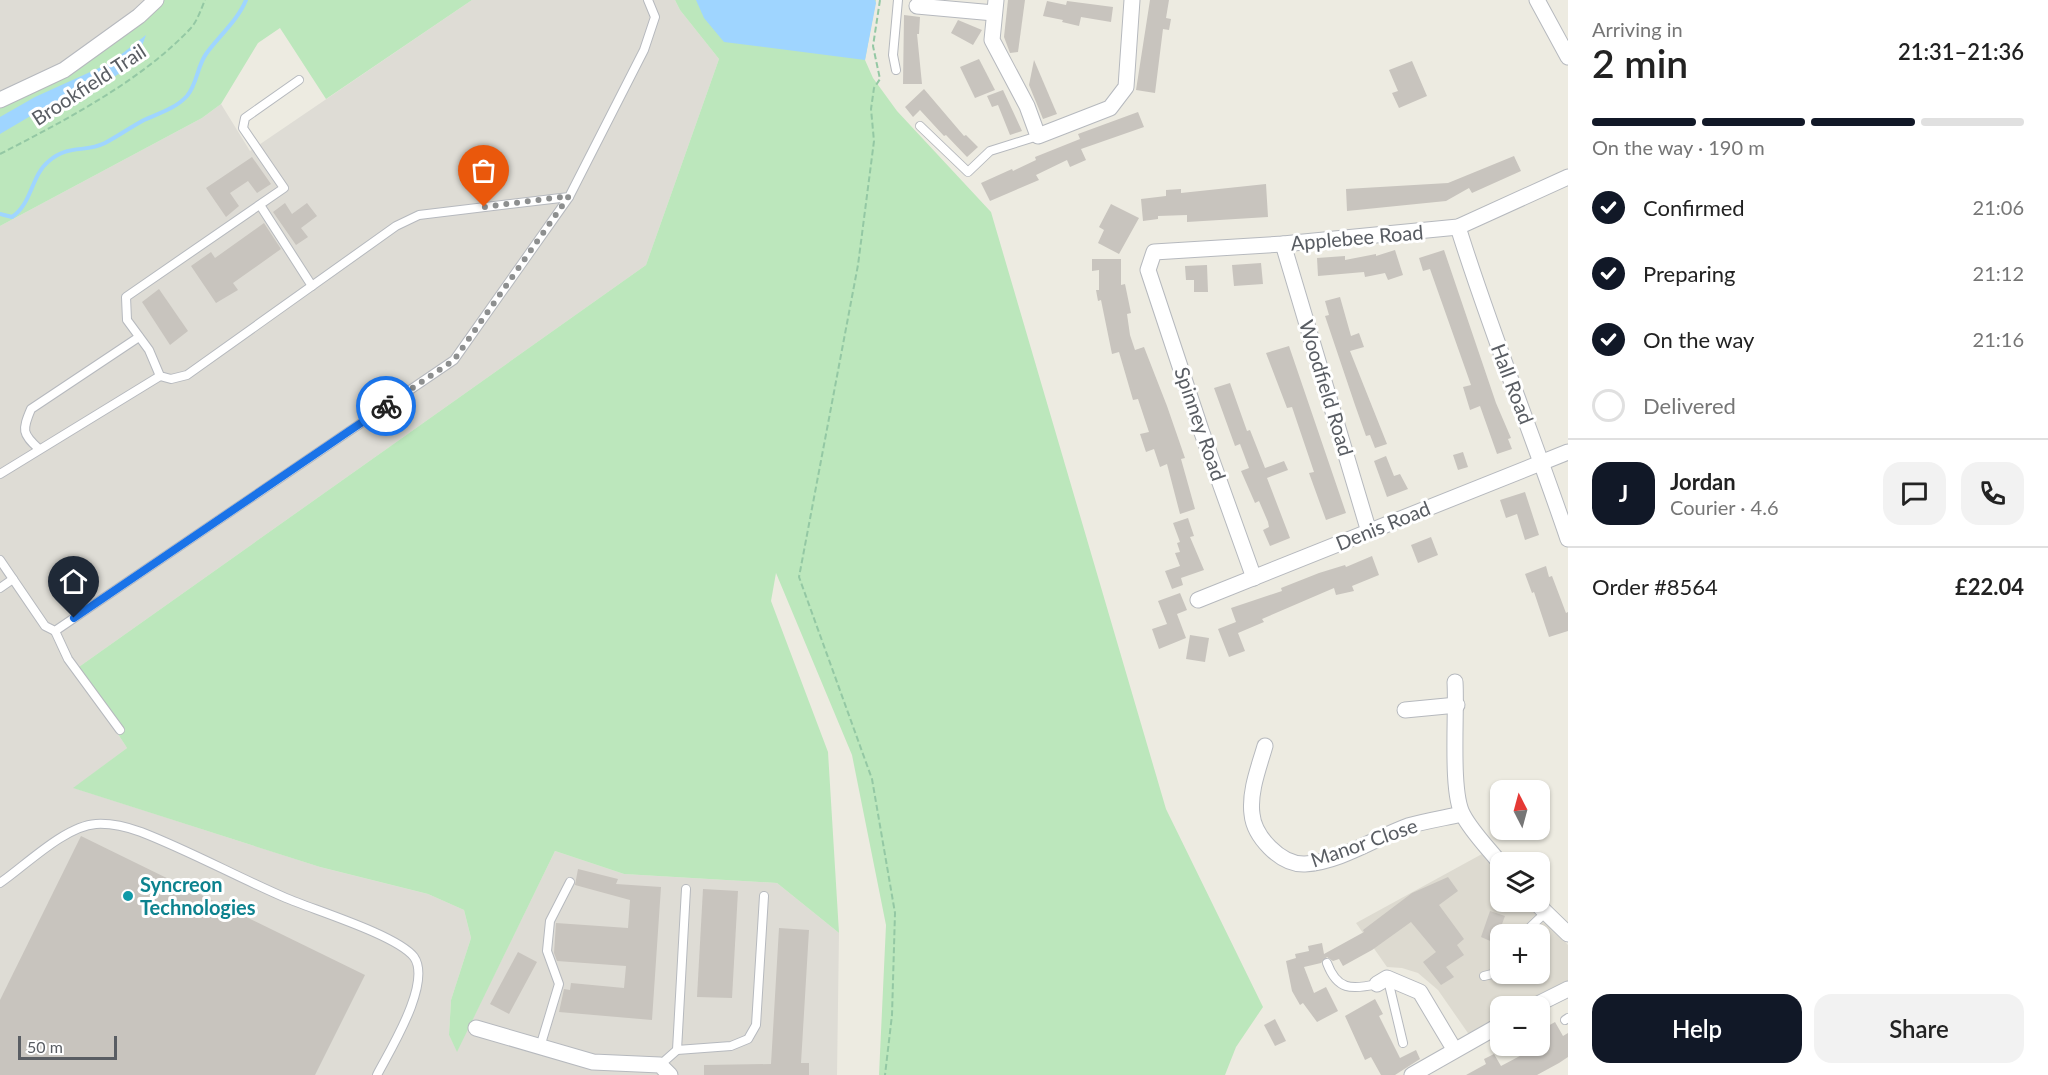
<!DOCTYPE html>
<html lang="en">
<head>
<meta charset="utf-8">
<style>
	:root { --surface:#fff; --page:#f2f2f2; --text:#222; --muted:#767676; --line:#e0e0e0; --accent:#111827 }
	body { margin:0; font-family:Lato,sans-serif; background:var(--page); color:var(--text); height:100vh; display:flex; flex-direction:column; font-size:22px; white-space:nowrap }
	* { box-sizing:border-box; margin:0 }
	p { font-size:20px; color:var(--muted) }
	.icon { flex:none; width:33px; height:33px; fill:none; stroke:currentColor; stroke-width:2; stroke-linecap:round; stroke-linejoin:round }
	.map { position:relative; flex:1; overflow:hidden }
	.panel { display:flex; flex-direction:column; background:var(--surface); width:480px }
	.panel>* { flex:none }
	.needle { width:39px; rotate:354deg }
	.controls { position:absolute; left:1490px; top:780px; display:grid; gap:12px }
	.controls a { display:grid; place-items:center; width:60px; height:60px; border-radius:12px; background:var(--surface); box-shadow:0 2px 4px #0004; font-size:30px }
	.scale { position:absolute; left:18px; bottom:15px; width:99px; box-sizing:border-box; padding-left:6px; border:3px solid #595d63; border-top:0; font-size:16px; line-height:21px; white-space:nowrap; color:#595d63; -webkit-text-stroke:4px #fff; paint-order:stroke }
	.pin { position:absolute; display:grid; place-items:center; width:51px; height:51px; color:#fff; margin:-62px -26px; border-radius:50% 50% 50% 0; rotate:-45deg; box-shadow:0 0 6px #0007 }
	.pin .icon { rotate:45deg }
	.courier { position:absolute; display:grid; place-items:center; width:60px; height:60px; margin:-30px; border:4px solid #1a73e8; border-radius:50%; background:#fff; color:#222; box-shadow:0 2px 8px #0007 }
	.head em { font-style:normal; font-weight:600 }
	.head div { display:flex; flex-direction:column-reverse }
	.head { display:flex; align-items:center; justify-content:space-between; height:102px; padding:0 24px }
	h1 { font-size:39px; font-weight:600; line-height:45px }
	.bar { display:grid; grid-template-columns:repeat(4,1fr); gap:9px 6px; align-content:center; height:72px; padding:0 24px }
	.bar i { height:8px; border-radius:4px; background:var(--line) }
	.bar .current { background:var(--accent) }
	.bar p { grid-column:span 4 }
	.line { display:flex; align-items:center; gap:15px; padding:0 24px; border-top:2px solid var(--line) }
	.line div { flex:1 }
	.round { display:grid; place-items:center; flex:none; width:63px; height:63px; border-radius:18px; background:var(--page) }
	ol { padding:0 24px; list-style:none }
	li { display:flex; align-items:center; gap:18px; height:66px }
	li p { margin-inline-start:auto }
	li .icon { padding:6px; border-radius:50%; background:var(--accent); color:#fff; stroke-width:4 }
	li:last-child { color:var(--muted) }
	li i { width:33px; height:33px; border:3px solid var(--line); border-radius:50% }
	.cta { display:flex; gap:12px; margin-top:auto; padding:12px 24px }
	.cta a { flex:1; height:69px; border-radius:18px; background:var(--accent); color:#fff; font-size:24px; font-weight:600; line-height:69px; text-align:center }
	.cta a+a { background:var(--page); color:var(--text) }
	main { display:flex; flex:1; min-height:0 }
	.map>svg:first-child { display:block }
	.industrial { fill:#dedcd5 }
	.education { fill:#dddad0; fill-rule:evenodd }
	.green { fill:#bce7bc }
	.water { fill:#9fd5ff }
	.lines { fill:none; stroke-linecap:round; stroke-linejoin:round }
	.stream { stroke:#9fd5ff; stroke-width:4 }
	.building { fill:#c8c4be }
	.lane-casing { stroke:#b6b9be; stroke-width:10 }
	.street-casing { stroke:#b6b9be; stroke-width:17 }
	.path { stroke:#94c8a4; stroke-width:2; stroke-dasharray:6 3; stroke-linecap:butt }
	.lane { stroke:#fff; stroke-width:8 }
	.street { stroke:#fff; stroke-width:15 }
	.done { stroke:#8d8f8f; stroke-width:6; stroke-dasharray:0 10.8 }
	.route { stroke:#1a73e8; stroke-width:8 }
	.culture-dot { fill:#0f9aa8; stroke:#fff; stroke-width:2 }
	.labels { text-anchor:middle; stroke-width:6; stroke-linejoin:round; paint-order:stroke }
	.street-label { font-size:20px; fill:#595d63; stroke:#fff }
	.culture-label { font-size:20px; font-weight:bold; fill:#0d838f; stroke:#fff; text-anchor:start }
</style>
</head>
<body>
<main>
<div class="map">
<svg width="1568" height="1075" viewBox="0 0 1568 1075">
	<rect width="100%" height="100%" fill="#edebe1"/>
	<g class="industrial">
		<path d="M0,0H156L64,70L0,100Z"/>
		<path d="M472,0H675L680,10L719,59L646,265L76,669L127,748L74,788L320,867L428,894L464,910L471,938L451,1000L449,1035L457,1051L555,851L624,874L777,883L839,933L837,1075H0V226L202,118L221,104L250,151Z"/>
	</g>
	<path class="education" d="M1482,854L1500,868V902H1530L1568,945V981L1530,1006H1500V1022L1470,1036L1438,990L1418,973L1402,968L1387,967L1356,923ZM1500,934H1539V974H1500Z"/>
	<g class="green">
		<path d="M156,0H472L326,99L280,28L258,43L221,104L202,118L0,226V100L64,70Z"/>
		<path d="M675,0H876L865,60L873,78L897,111L991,212L1166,809L1263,1007L1236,1047L1225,1075H879L886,925L852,755L776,573L771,601L828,752L839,933L777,883L624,874L555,851L457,1052L449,1035L451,1000L471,938L464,910L428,894L320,867L73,788L127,748L76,669L646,265L719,59L680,10Z"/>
	</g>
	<g class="water">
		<path d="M696,0H875L876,3L865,60L724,42L704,18Z"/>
		<path d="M146,35L138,57L126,69L76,102L39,111L0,134V117L35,97L110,63Z"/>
	</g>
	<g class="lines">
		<path class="stream" d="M0,214L12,217C32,204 31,175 49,161C69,144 85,153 105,143C118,136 131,127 144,120C160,113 176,108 187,96C197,84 197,67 206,54C219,36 238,20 246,0"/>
	</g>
	<g class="building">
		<path d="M1008,0H1025L1018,52L1010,53L1004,37Z"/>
		<path d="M1150,0H1169L1166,18L1171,19L1169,30L1163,29L1155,93L1136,90Z"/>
		<path d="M1047,1L1066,5L1067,1L1113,7L1111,22L1081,17L1079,26L1062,22L1063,20L1043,16Z"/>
		<path d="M904,15L920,17L919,34H917L922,84H903Z"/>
		<path d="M958,20L982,30L973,45L951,33Z"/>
		<path d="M979,59L995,90L975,98L960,67Z"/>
		<path d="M1034,60L1057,114L1043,119L1029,85Z"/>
		<path d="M1412,61L1427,96L1399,108L1392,93L1398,91L1389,70Z"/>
		<path d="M924,89L964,136L966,135L978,147L967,157L946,135L944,136L920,110L913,117L905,107Z"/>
		<path d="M1003,90L1022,131L1010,135L998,105L992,107L987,96Z"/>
		<path d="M1138,112L1144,127L1081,149L1086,160L1070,167L1067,160L1036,175L1039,180L990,201L981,183L1012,169L1013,171L1036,160L1035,157L1080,139L1078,134Z"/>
		<path d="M1514,156L1521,171L1472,193L1469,188L1446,201L1347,211L1346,189L1448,183Z"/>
		<path d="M252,157L271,184L257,193L248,181L230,193L239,206L226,217L206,188Z"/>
		<path d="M1266,184L1268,217L1187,222V215L1158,216V219L1143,221L1141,199L1166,196V190L1181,189V193Z"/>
		<path d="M285,203L292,214L307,203L317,216L301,228L308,237L296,245L273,212Z"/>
		<path d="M1111,204L1139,218L1119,254L1098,243L1104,230L1099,227Z"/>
		<path d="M264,223L281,249L233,283L238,290L216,303L191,266L211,252L215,258Z"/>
		<path d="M1395,250L1403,275L1388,280L1385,273L1365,277L1364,272L1318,276L1317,258L1345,256V260L1376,254V256Z"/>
		<path d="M1444,250L1496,403L1511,438L1508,439L1512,449L1497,454L1480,406L1470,410L1463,387L1471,385L1430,269L1423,271L1419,258Z"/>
		<path d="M1092,259H1121V285L1125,284L1131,313L1127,314L1130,335L1135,350L1144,347L1167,406L1185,458L1181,459L1195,509L1180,514L1167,464L1160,467L1154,449L1146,452L1140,434L1149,432L1138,399L1133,400L1119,352L1112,354L1101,300L1098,301L1096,290H1099V270L1092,271Z"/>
		<path d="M1261,263L1263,284L1234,286L1232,265Z"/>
		<path d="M1207,265L1208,292H1194V280H1186L1185,266Z"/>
		<path d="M159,289L188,331L170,345L142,302Z"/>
		<path d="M1340,297L1351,336L1359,333L1364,347L1350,351L1387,444L1375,448L1370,435L1366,436L1355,405L1325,316L1329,315L1325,301Z"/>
		<path d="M1289,346L1346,513L1326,520L1309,473L1314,472L1292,407L1287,408L1266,353Z"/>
		<path d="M1230,383L1247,431L1250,430L1265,468L1284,461L1288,470L1267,478L1290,538L1270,546L1263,530L1269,527L1268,522L1259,501L1255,503L1241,471L1249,468L1240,444L1235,446L1214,388Z"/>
		<path d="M1463,452L1468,467L1458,470L1453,455Z"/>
		<path d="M1386,456L1394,476L1400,474L1408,489L1387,497L1374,461Z"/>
		<path d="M1525,492L1539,535L1525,540L1517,514L1506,518L1500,500Z"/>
		<path d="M1188,518L1194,536L1190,537L1204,570L1181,578L1183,585L1172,589L1165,571L1180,566L1175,553L1180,552L1177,543L1180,542L1173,523Z"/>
		<path d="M1431,537L1438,555L1418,563L1411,545Z"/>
		<path d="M1372,556L1379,575L1352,586L1354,591L1336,595L1334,588L1262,619L1264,622L1238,633L1245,651L1229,657L1218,629L1236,622L1231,608L1282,591L1281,588L1319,573L1345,565L1346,567Z"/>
		<path d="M1546,566L1549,577L1552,576L1566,613L1568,612V631L1549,637L1534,592L1532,593L1525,574Z"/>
		<path d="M1180,593L1187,610L1177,614L1186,638L1159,649L1152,629L1167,624L1158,601Z"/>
		<path d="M1190,635L1209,638L1205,662L1186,659Z"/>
		<path d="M81,836L365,975L315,1075H0V1000Z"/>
		<path d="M578,869L618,879L616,884L661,887L652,1020L559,1012L564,989L570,990L571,983L624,988L626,966L557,961L554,953L556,923L628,928L630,900L575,885Z"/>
		<path d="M1448,877L1458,891L1439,905L1464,939L1457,945L1464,955L1446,967L1454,977L1441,985L1423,962L1436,952L1411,922L1372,950L1343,966L1339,959L1333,961L1327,957L1321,963L1304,967L1314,993L1326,987L1338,1011L1317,1022L1303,1003L1300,1005L1292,991L1286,961L1296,958L1295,954L1309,951L1308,946L1322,943L1324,954L1364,932L1363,930L1412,893Z"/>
		<path d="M703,889L738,891L732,998L697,997Z"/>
		<path d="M1490,911L1505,916L1495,943L1481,937Z"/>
		<path d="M779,928L809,930L801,1063H809V1075H704V1065L771,1064Z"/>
		<path d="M518,952L537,962L509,1014L490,1004Z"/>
		<path d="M1375,999L1383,1014L1379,1016L1400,1058L1416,1050L1420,1059L1395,1075H1381L1371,1057L1365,1060L1345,1016Z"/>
		<path d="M1275,1019L1286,1041L1275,1046L1264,1025Z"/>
		<path d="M1555,1022L1563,1036L1568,1033V1057L1559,1063L1537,1075H1466L1486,1064L1484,1059L1494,1054L1501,1066L1539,1046V1031Z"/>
	</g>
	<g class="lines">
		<defs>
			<g id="lane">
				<path d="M896,70L893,55L898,0"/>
				<path d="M299,80L245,118L243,128L284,188L126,297L127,320L149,350L160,376L171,379L187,375L396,226L419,215L569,197L644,50L655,17L648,0"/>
				<path d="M920,126L968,172L990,151L1038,136"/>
				<path d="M260,205L312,286"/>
				<path d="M39,449C22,434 22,430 31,409L139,337"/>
				<path d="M0,474L160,376"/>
				<path d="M0,560L45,626L55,631L454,360L569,197"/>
				<path d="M0,588L13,579"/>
				<path d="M55,631L68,659L120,730"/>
				<path d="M0,883C26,865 65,826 96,824C112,823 127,827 141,832C190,851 237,877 286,898C314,910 397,935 414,957C432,983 390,1050 377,1075"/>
				<path d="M686,889L677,1050L731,1046L748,1039L756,1025L764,896"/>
				<path d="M1523,934L1545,913"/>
				<path d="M1327,963C1337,990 1351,990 1377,984"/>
				<path d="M1484,976L1500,972"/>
				<path d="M1388,980L1403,1043"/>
				<path d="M1565,1020L1568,1018"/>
				<path d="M540,1047L559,984L547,951L550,921L570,882"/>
				<path d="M1504,1051L1515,1046"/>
				<path d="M660,1065L677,1050"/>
			</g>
			<g id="street">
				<path d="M996,0L992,40L1027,106L1038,136L1110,108L1126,87L1132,0"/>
				<path d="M1537,0L1568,57"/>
				<path d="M917,6L994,13"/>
				<path d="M0,100L64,70L139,16L156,0"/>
				<path d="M1458,227C1491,333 1533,435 1568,539"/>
				<path d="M1283,244L1369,532"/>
				<path d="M1254,578L1201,430L1148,270L1154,252L1283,244L1458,227L1568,177"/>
				<path d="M1198,600L1568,452"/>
				<path d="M1455,682C1457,713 1450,792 1463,815C1472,832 1488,848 1500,863"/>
				<path d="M1405,710L1457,705"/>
				<path d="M1265,746C1259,767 1249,792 1252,814C1254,836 1280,865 1305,864C1340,862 1375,838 1408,826C1425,821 1444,818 1462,814"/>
				<path d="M1535,902L1568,934"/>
				<path d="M1377,984L1387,978L1420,992L1454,1049"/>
				<path d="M1534,1006L1568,989"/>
				<path d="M476,1028L593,1062L660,1065L670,1075"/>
				<path d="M1412,1075L1500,1025"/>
			</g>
		</defs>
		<use href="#lane" class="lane-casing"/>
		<use href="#street" class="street-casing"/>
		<g class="path">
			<path d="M880,0L873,46L880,79L874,88L871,109L874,141L858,265L799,577L872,779L895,913L892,1015L885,1075"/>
			<path d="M0,154C64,121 141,81 190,29C197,22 201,9 205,0"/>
		</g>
		<use href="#lane" class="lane"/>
		<use href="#street" class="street"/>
	</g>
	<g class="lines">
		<path class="done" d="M386,406L454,360L569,196L484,207"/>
		<path class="route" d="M74,618L386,406"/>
	</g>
	<circle class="culture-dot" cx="128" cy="896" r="6"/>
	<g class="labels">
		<g class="street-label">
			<text transform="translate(89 85) rotate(-33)" y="7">Brookfield Trail</text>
			<text transform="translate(1357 238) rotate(-5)" y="7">Applebee Road</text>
			<text transform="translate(1512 384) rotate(69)" y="7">Hall Road</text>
			<text transform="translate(1326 388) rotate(73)" y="7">Woodfield Road</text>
			<text transform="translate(1200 424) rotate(71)" y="7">Spinney Road</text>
			<text transform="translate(1383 526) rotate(-22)" y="7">Denis Road</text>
			<text transform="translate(1364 843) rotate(-19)" y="7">Manor Close</text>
		</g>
		<g class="culture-label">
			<text x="140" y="892">Syncreon<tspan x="140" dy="23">Technologies</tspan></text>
		</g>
	</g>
</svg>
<div class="controls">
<a><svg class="needle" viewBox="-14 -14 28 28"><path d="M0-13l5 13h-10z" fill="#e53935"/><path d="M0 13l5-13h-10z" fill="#767676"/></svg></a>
<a><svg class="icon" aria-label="layers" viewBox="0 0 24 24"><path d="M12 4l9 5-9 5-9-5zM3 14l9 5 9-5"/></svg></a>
<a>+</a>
<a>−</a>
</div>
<div class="scale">50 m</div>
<div class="pin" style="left:484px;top:207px;background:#ea580c"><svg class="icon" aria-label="bag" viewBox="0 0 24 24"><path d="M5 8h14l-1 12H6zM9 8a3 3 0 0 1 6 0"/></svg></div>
<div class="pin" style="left:74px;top:618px;background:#1f2937"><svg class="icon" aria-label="home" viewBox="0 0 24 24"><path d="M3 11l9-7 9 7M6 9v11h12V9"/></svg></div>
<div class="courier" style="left:386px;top:406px"><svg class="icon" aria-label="bike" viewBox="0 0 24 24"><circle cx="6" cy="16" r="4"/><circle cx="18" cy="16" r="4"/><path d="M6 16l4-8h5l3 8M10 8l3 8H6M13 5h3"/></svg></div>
</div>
<section class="panel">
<div class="head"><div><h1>2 min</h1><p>Arriving in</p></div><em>21:31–21:36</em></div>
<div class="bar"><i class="current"></i><i class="current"></i><i class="current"></i><i></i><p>On the way · 190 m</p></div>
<ol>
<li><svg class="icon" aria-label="check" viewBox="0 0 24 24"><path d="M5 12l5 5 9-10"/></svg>Confirmed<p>21:06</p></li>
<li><svg class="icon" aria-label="check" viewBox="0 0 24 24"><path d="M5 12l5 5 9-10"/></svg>Preparing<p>21:12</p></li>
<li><svg class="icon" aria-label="check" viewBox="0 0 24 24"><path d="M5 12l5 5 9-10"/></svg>On the way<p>21:16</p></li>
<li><i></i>Delivered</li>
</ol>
<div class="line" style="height:108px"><b class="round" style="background:var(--accent);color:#fff">J</b><div><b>Jordan</b><p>Courier · 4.6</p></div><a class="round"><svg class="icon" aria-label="chat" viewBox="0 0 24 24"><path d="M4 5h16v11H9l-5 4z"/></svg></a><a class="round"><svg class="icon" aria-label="phone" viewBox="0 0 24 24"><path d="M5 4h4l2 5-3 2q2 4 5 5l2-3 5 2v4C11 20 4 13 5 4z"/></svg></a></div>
<div class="line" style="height:78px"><div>Order #8564</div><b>£22.04</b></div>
<div class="cta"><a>Help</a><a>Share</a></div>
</section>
</main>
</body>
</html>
